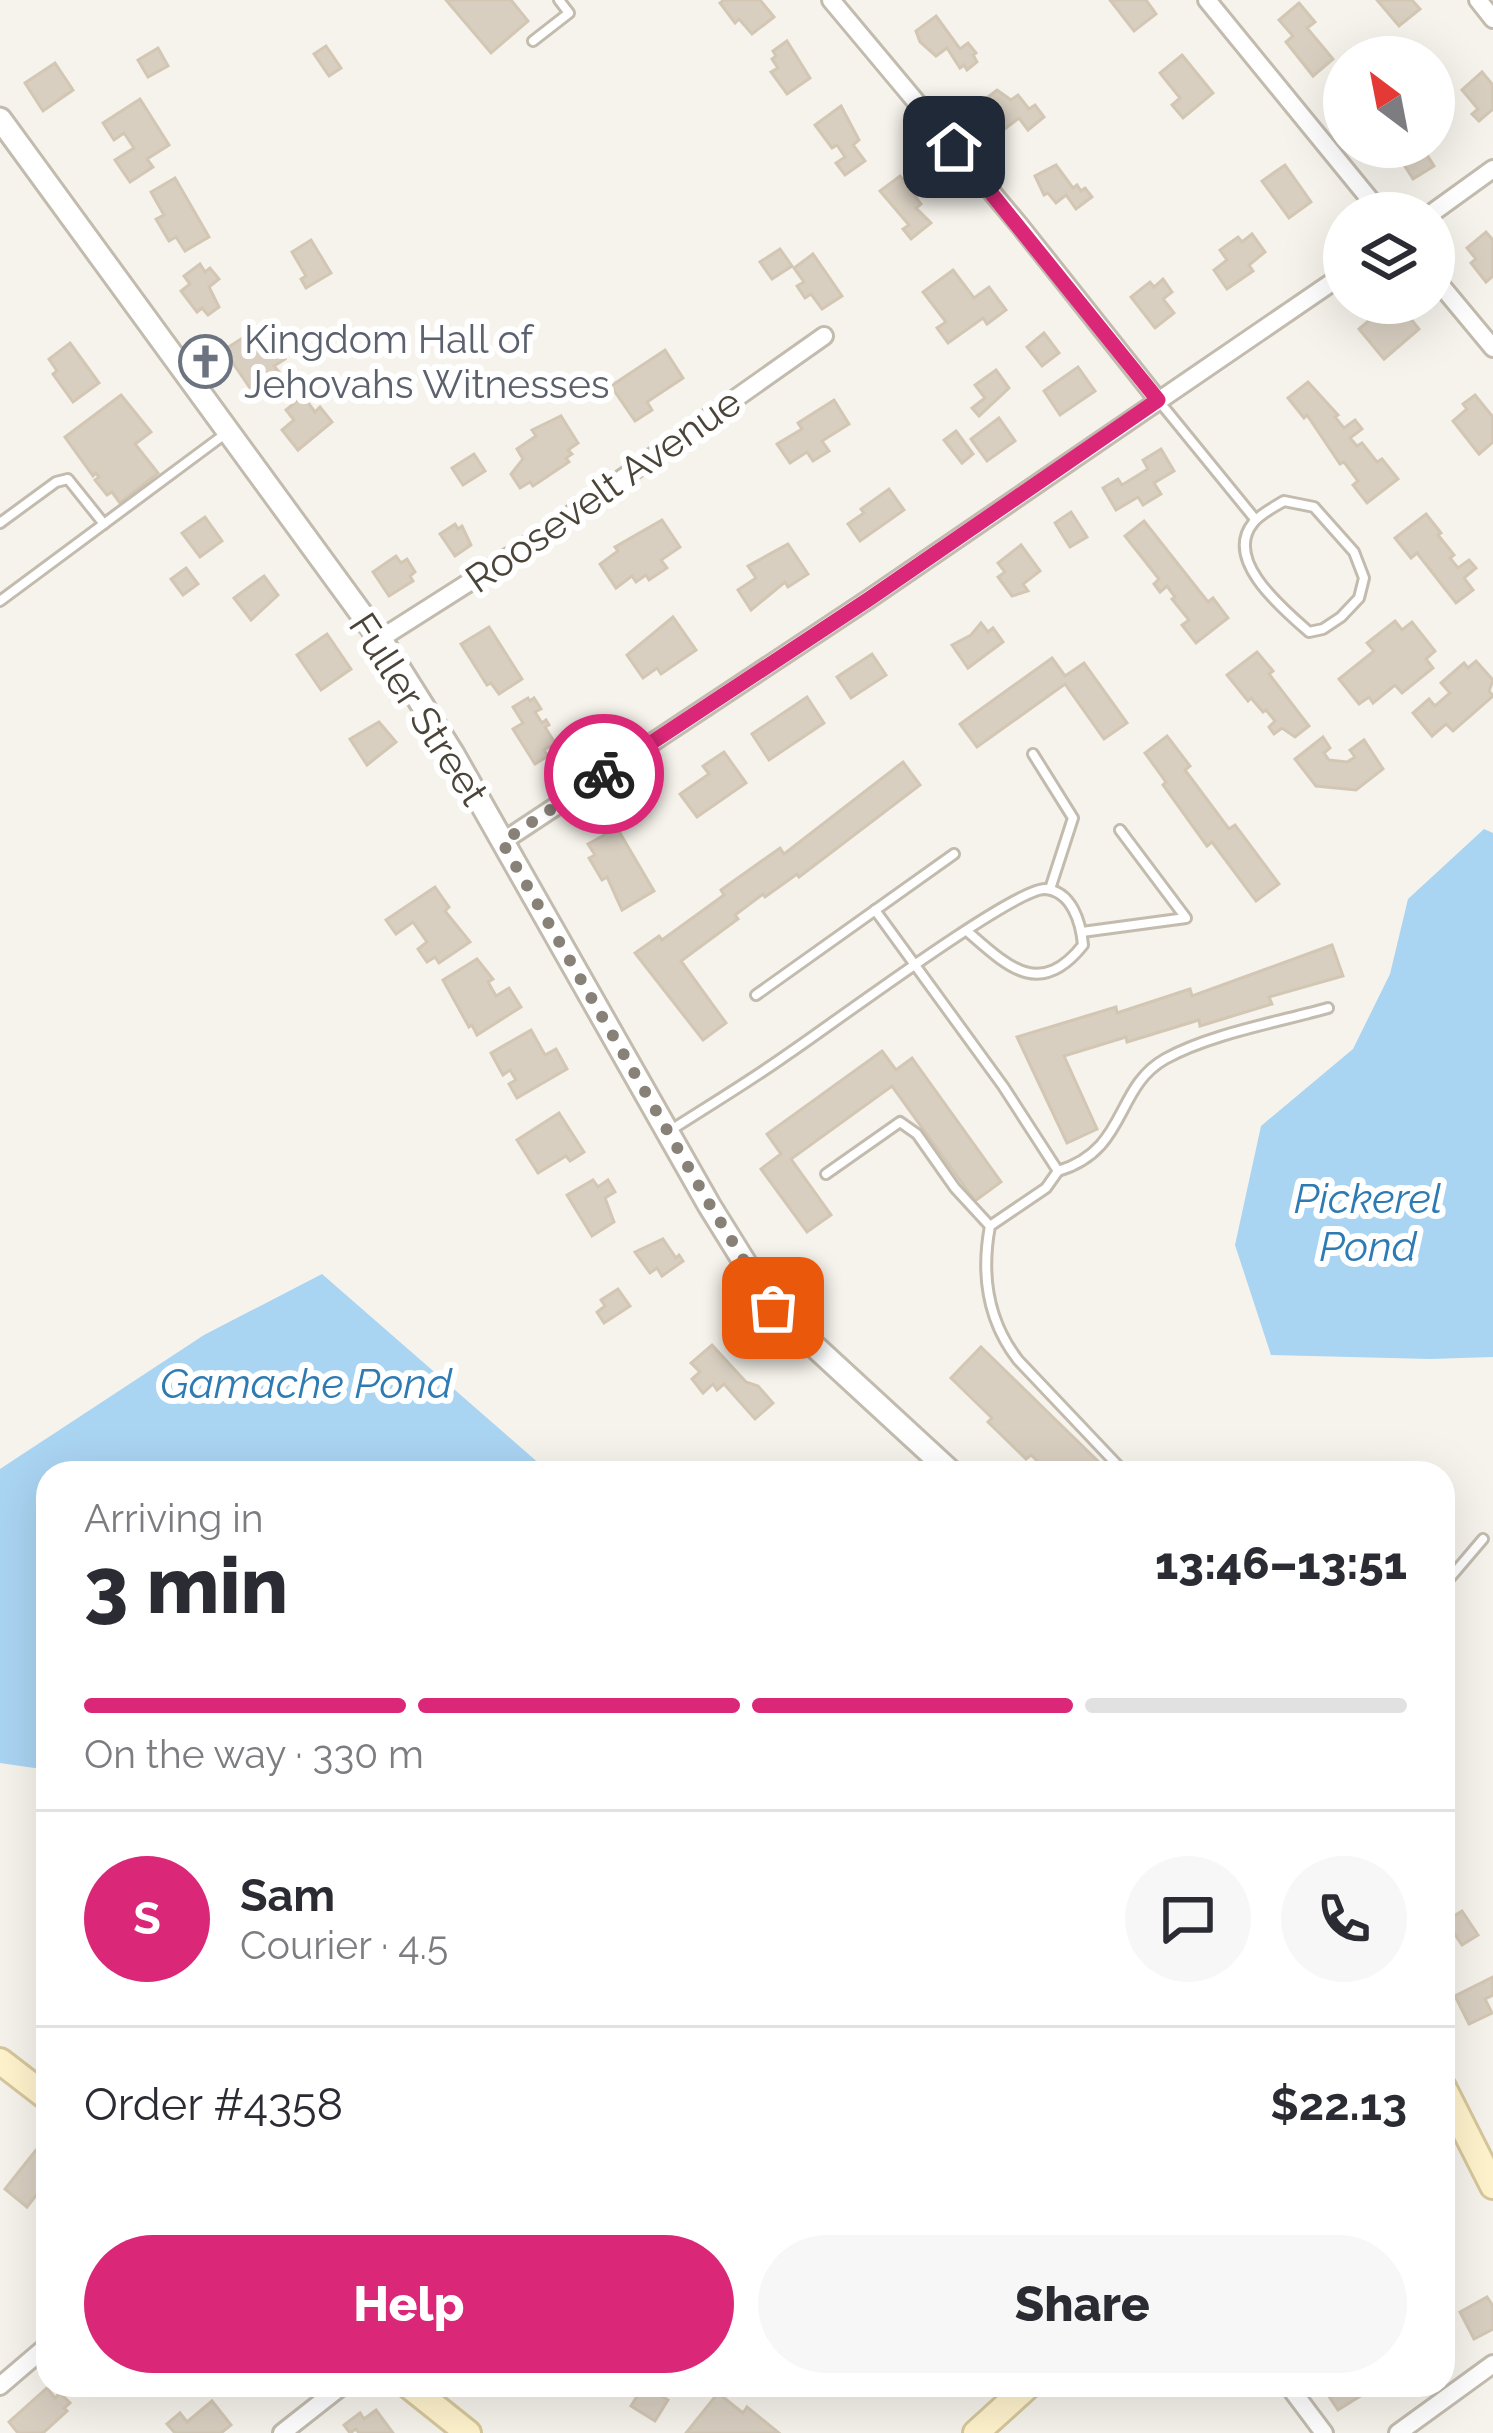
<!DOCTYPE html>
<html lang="en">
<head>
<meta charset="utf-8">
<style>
	:root { --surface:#fff; --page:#f7f7f7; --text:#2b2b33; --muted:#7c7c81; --line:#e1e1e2; --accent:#db2777 }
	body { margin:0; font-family:Raleway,sans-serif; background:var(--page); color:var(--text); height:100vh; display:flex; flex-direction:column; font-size:45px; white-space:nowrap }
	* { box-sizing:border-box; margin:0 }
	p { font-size:39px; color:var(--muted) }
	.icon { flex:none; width:66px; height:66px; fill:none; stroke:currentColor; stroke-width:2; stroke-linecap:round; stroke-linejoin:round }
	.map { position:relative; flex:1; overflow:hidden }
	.panel { position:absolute; left:36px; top:1461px; width:1419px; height:936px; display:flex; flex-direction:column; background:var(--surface); border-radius:36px; box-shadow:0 12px 48px #0002 }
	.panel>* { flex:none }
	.needle { width:78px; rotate:328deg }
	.tools { position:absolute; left:1323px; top:36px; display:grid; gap:24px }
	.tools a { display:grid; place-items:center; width:132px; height:132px; border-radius:50%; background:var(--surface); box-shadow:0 12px 48px #0002; font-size:60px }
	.pin { position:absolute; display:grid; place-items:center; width:102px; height:102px; color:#fff; margin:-51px; border-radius:24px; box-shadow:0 6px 18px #0006 }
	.courier { position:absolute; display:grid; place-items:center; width:120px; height:120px; margin:-60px; border:9px solid #db2777; border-radius:50%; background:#fff; color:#222; box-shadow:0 3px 15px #0007 }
	.summary em { font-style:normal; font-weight:800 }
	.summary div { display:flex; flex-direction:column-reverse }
	.summary { display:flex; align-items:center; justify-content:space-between; height:204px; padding:0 48px }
	h1 { font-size:78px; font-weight:800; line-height:90px }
	.bar { display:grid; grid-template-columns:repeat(4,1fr); gap:18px 12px; align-content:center; height:144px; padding:0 48px }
	.bar i { height:15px; border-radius:9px; background:var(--line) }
	.bar .selected { background:var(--accent) }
	.bar p { grid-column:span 4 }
	.line { display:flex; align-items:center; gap:30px; padding:0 48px; border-top:3px solid var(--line) }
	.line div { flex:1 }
	.round { display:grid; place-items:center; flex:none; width:126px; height:126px; border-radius:63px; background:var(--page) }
	.cta { display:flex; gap:24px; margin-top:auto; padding:24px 48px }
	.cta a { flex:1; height:138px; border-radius:72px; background:var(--accent); color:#fff; font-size:48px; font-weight:800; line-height:138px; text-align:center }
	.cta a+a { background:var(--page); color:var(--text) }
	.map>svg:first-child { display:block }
	.water { fill:#a9d4f2 }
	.building { fill:#d8cfc1; stroke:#d3c7b4; stroke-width:3 }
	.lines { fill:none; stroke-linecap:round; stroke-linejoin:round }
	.service-casing { stroke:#c2bbae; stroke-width:14 }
	.minor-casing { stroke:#c2bbae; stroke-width:22 }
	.tertiary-casing { stroke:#c2bbae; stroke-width:27 }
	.secondary-casing { stroke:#d6c79b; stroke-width:30 }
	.service { stroke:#fff; stroke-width:8 }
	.minor { stroke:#fff; stroke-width:16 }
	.tertiary { stroke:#fff; stroke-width:21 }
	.secondary { stroke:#fff3cd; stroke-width:24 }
	.done { stroke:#878178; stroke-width:12; stroke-dasharray:0 21.6 }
	.route { stroke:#db2777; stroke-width:15 }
	.labels { text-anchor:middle; stroke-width:12; stroke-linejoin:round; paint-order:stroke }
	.worship-label { font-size:39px; fill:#5b616d; stroke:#fff; text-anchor:start }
	.street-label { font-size:39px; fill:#4b4439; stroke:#fff }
	.water-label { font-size:42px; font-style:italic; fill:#2e7ab2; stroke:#fff }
</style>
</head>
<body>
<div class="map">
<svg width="1493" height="2433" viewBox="0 0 1493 2433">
	<rect width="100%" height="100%" fill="#f6f3ec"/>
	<g class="water">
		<path d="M1484,829L1493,833V1357L1430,1359L1271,1355L1235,1245L1261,1126L1353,1049L1390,974L1408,899Z"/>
		<path d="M322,1274L550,1473H48V1770L0,1763V1469L204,1335Z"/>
	</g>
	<g class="building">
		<path d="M446,0H511L528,21L491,53Z"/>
		<path d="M724,0H760L774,17L752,34L739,19L735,23L720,3Z"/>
		<path d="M1110,0H1146L1156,14L1134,31Z"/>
		<path d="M1377,0H1412L1420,9L1399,26Z"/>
		<path d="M1299,3L1315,22L1307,28L1333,59L1313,76L1286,42L1293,36L1279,20Z"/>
		<path d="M936,16L960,49L968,43L976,53L973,55L977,62L967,70L964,65L960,68L947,48L936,56L920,42L916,31Z"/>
		<path d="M787,41L810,78L787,94L771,72L778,68L772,59L776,56L773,51Z"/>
		<path d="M326,46L341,68L329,76L314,54Z"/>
		<path d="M158,48L168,66L148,77L138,60Z"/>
		<path d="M1182,55L1213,93L1183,118L1172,105L1180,98L1160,73Z"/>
		<path d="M55,63L73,90L43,111L25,83Z"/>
		<path d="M1482,72L1493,85V109L1479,121L1472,114L1478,109L1462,90Z"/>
		<path d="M997,90L1011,100L1018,95L1029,109L1035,105L1044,117L1028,130L1019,118L1002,131L994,120L989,124L976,106Z"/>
		<path d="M140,99L169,145L147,159L153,167L130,182L115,160L134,148L124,133L114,140L103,123Z"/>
		<path d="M841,106L859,140L853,145L865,161L845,175L836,163L845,157L837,145L832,148L815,125Z"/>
		<path d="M1393,147H1422L1434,166L1413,179Z"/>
		<path d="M1056,165L1073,188L1077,185L1081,191L1085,188L1092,197L1076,209L1066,195L1056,203L1048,193L1044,195L1035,176Z"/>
		<path d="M1285,165L1311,202L1289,218L1262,181Z"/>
		<path d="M900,176L921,204L916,208L931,223L911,239L903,229L909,225L880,191Z"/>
		<path d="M175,178L209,237L185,251L176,237L169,241L156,219L164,215L151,192Z"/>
		<path d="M1486,232L1493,240V276L1486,282L1471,263L1476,259L1467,248Z"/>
		<path d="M1252,234L1265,252L1249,265L1253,271L1227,289L1214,270L1227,260L1220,250L1238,237L1242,242Z"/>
		<path d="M311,240L331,273L306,288L301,279L306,276L292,252Z"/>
		<path d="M780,249L792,266L772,279L760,262Z"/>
		<path d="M813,254L842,296L822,309L811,294L805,298L797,286L804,282L794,268Z"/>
		<path d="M200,264L205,272L210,268L219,279L209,287L219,307L208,315L202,308L197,312L181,291L190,284L184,276Z"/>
		<path d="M953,270L974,298L989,287L1006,310L987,324L983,318L948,343L937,328L946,322L923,292Z"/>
		<path d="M1163,279L1172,292L1163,299L1174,313L1155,328L1131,297L1150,282L1154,287Z"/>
		<path d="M1390,303H1398L1419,329L1384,359L1359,329Z"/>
		<path d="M252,332L260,344L270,337L285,359L274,366L279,372L252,391L224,350Z"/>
		<path d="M1044,333L1059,353L1042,366L1027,347Z"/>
		<path d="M70,343L99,383L73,402L53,374L57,371L49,359Z"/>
		<path d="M665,350L683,378L647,402L652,410L635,421L611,386Z"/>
		<path d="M1078,367L1095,391L1060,415L1044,391Z"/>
		<path d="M996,370L1009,388L979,416L972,408L985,398L975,385Z"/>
		<path d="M1308,382L1338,415L1335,417L1344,428L1355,420L1362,429L1350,438L1357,446L1362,443L1377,462L1382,459L1398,479L1367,503L1353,485L1358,481L1344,462L1340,464L1307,415L1304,418L1288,398Z"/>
		<path d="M121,395L151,432L135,444L158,473L120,503L112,492L107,495L95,480L99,477L96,473L93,476L65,437Z"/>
		<path d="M1475,395L1493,417V442L1479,454L1453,421L1467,409L1463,404Z"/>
		<path d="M303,396L315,412L320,407L332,422L298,450L282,430L294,420L286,410Z"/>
		<path d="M834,400L849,424L822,441L829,451L813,461L807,452L790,463L777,444L802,429L798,423Z"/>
		<path d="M561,416L578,443L568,450L572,454L566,458L569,462L533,486L530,482L520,488L511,474L523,459L517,449L536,436L532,430Z"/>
		<path d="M999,418L1015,441L987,461L971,439Z"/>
		<path d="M956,431L973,454L962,463L944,440Z"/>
		<path d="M1161,449L1174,471L1154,483L1161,494L1143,505L1138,497L1116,510L1103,488L1118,479L1122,485L1148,469L1143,460Z"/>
		<path d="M474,454L485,471L463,485L452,468Z"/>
		<path d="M889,489L904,510L860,541L848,524L864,513L861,509Z"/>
		<path d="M1071,512L1087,537L1070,547L1055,523Z"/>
		<path d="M1426,514L1441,533L1438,535L1454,555L1450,558L1458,568L1469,560L1476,568L1464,578L1473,590L1456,603L1417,553L1411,558L1395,538Z"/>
		<path d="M205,517L222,541L200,557L182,533Z"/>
		<path d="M662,520L680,547L661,560L667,568L649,580L646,575L636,582L632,576L616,588L600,564L618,551L615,547Z"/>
		<path d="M1144,521L1208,602L1213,598L1228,618L1196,643L1182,625L1189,620L1172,599L1175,597L1167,586L1160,592L1154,584L1159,579L1125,536Z"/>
		<path d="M455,524L458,529L462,526L471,545L455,556L440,534Z"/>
		<path d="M788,544L808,574L788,587L785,582L751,610L738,590L756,578L748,566Z"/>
		<path d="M1021,545L1040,571L1023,584L1028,591L1012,596L998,577L1005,572L998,563Z"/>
		<path d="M396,556L401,563L407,559L415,572L410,576L413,581L389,596L373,572Z"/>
		<path d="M186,568L198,584L183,595L171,579Z"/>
		<path d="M264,576L278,595L251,620L234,598Z"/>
		<path d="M673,617L696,650L661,674L657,668L643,678L627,655Z"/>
		<path d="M1395,621L1402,630L1412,622L1435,651L1426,659L1433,668L1402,693L1395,685L1373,703L1369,697L1359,704L1339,679L1374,651L1367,643Z"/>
		<path d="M981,623L988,632L993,628L1003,642L968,668L952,645L971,635Z"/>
		<path d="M489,627L522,679L499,694L491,683L487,685L461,644Z"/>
		<path d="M327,634L351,669L321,690L297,655Z"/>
		<path d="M1257,652L1273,671L1269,674L1309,726L1295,737L1282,728L1274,734L1269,727L1275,721L1266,710L1263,712L1251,698L1248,701L1227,675Z"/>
		<path d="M872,654L886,675L851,698L837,677Z"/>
		<path d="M1052,658L1065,676L1084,663L1127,723L1104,739L1065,684L977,747L960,724Z"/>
		<path d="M1476,661L1493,680L1489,691L1493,696L1453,731L1446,724L1432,736L1413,713L1429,699L1435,706L1450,693L1441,683L1464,663L1468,668Z"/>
		<path d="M807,697L824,723L769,760L752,734Z"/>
		<path d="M528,698L530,701L534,698L541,709L535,712L542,723L546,720L549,725L545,727L555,743L544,750L548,756L535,764L513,729L523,723L513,707Z"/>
		<path d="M379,722L396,742L367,765L350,739Z"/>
		<path d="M1167,736L1190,766L1185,770L1229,829L1235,825L1279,884L1256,901L1212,842L1207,846L1163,785L1166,782L1145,753Z"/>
		<path d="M1323,737L1330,748L1324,753L1329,760L1347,762L1355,757L1350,750L1364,740L1383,769L1356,790L1316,786L1295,759Z"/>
		<path d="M724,752L746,783L697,817L680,794L709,774L703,766Z"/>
		<path d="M903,762L920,785L799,877L797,874L765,897L763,894L735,915L738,919L681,961L726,1023L703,1040L635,953L659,936L662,940L724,895L721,890L780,848L784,854Z"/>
		<path d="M617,828L654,891L622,910L607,877L602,880L589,858L595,855L588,844Z"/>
		<path d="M435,887L449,907L445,911L470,942L439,963L435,957L427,962L418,949L427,942L413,922L396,934L386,920Z"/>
		<path d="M1332,945L1343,976L1269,997L1272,1004L1200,1026L1199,1020L1127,1042L1126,1037L1064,1056L1097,1129L1067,1143L1017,1037L1116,1007L1117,1013L1190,989L1192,996Z"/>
		<path d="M477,959L493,979L488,982L496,996L509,988L521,1007L477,1035L472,1025L469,1027L443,980Z"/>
		<path d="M531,1030L545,1055L556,1049L567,1069L517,1098L509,1084L516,1080L510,1070L503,1075L491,1053Z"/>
		<path d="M882,1051L896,1070L912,1058L1001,1182L975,1201L892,1086L791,1159L831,1215L807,1232L761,1169L781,1154L767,1134Z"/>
		<path d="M559,1113L584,1152L570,1161L566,1156L538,1173L517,1140Z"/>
		<path d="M593,1180L598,1187L608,1180L615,1192L605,1198L614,1222L592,1236L567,1195Z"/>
		<path d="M663,1239L676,1258L679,1255L683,1261L662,1276L657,1268L650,1273L635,1252Z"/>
		<path d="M618,1289L630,1306L604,1323L597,1312L605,1306L601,1300Z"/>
		<path d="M712,1345L746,1382L758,1386L773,1403L755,1419L724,1384L717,1390L713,1384L703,1393L692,1379L700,1372L691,1363Z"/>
		<path d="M981,1347L1110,1473H1050L1031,1455L1026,1459L988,1422L992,1418L951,1378Z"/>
		<path d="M1462,1911L1478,1935L1462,1945L1446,1921Z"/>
		<path d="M1493,1977V1995L1485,1999L1492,2013L1469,2024L1455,1996Z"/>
		<path d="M36,2150L48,2159V2180L27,2207L5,2189Z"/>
		<path d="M1487,2297L1493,2306V2329L1474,2339L1460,2312Z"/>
		<path d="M644,2385L668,2400L655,2421L631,2406Z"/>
		<path d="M1356,2385L1362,2395L1338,2410L1322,2386Z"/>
		<path d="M47,2388L55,2398L60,2393L70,2403L64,2408L67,2411L43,2433H18L9,2422Z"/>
		<path d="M718,2393L743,2413L747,2407L779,2433H686Z"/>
		<path d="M212,2401L231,2425L221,2433H175L167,2424L180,2413L187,2422Z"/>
		<path d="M376,2410L393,2433H359L356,2429L350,2433L344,2425L360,2413L364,2419Z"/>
	</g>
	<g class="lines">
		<defs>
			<g id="service">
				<path d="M533,41L569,13L559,0"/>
				<path d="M1158,400L1255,519"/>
				<path d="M1284,501L1314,507L1354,552L1364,578L1359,598L1341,617L1323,629L1309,632C1283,609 1223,560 1253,523C1260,514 1274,507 1284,501Z"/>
				<path d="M0,523L56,482L68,479L104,524"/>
				<path d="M0,601L225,434"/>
				<path d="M1033,754L1073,818L1050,889"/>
				<path d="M875,910L1003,1086L1058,1171L1046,1188L990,1226C981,1274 987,1320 1018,1360L1125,1473"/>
				<path d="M1082,932L1186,918L1120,830"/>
				<path d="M756,995L954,854"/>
				<path d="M671,1130C710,1105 750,1081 788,1054C827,1028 1014,888 1045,889C1072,891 1081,923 1083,945C1040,999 1008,967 967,931"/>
				<path d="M1058,1171C1128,1150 1114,1088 1165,1059C1210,1034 1278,1022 1328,1008"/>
				<path d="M826,1174L900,1122L917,1134L955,1188L990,1226"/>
				<path d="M1443,1586L1483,1539"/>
			</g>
			<g id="minor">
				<path d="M831,0L1020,226L1158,400"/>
				<path d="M1207,0L1381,213"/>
				<path d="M1478,0L1493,19"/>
				<path d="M1432,213L1493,169"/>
				<path d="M1434,277L1493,348"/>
				<path d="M380,639L531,543L824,336"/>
				<path d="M502,842L869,599L1344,274"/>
				<path d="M1288,2385L1324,2433"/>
				<path d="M0,2386L48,2345"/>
				<path d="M282,2433L343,2385"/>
				<path d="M1398,2433L1493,2364"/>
			</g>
			<path id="tertiary" d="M0,119L387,649L453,754L709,1205L773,1308L952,1473"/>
			<g id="secondary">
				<path d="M0,2061L48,2098"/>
				<path d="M1443,2087L1493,2186"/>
				<path d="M408,2385L468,2433"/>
				<path d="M976,2433L1029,2385"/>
			</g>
		</defs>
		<use href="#service" class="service-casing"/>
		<use href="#minor" class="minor-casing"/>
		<use href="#tertiary" class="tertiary-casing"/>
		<use href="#secondary" class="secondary-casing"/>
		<use href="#service" class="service"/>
		<use href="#minor" class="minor"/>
		<use href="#tertiary" class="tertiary"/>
		<use href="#secondary" class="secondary"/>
	</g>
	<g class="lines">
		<path class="done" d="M604,774L502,842L710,1205L773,1308"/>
		<path class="route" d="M604,774L869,599L1158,400L954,147"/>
	</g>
	<defs>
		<symbol id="church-ring" viewBox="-11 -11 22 22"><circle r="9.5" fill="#fff" stroke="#6b7280" stroke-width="1.5"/><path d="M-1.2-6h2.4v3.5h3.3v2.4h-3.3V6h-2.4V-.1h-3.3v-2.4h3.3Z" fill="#6b7280"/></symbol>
	</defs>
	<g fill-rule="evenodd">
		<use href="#church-ring" x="176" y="332" width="59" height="59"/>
	</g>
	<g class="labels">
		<g class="worship-label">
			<text x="244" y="353">Kingdom Hall of<tspan x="244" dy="45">Jehovahs Witnesses</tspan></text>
		</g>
		<g class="street-label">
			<text transform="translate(603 490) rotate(-35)" y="14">Roosevelt Avenue</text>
			<text transform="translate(419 709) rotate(57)" y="14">Fuller Street</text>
		</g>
		<g class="water-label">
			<text x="1368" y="1213">Pickerel<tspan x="1368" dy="48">Pond</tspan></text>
			<text x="306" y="1398">Gamache Pond</text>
		</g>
	</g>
</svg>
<div class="tools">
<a><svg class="needle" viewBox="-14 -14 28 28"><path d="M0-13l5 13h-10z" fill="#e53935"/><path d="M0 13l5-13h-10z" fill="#7c7c81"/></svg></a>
<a><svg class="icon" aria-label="layers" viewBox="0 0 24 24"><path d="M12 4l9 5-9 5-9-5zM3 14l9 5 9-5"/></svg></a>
</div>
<div class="pin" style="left:773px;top:1308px;background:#ea580c"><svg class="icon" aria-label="bag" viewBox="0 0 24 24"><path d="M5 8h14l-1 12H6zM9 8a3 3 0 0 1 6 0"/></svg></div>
<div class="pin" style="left:954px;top:147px;background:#1f2937"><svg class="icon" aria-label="home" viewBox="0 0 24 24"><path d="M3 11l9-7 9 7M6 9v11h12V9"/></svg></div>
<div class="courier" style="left:604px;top:774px"><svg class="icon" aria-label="bike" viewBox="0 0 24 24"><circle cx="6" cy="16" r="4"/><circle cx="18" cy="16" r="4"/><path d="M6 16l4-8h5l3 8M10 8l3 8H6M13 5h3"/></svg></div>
<section class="panel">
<div class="summary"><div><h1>3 min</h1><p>Arriving in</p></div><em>13:46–13:51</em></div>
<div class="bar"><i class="selected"></i><i class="selected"></i><i class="selected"></i><i></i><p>On the way · 330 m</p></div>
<div class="line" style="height:216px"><b class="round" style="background:var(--accent);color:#fff">S</b><div><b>Sam</b><p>Courier · 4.5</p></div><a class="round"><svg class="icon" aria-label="chat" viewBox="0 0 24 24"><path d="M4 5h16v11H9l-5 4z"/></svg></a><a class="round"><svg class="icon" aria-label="phone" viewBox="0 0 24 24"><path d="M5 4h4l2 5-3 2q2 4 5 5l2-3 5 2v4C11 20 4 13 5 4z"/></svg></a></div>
<div class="line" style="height:156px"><div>Order #4358</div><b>$22.13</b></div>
<div class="cta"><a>Help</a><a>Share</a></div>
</section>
</div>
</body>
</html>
